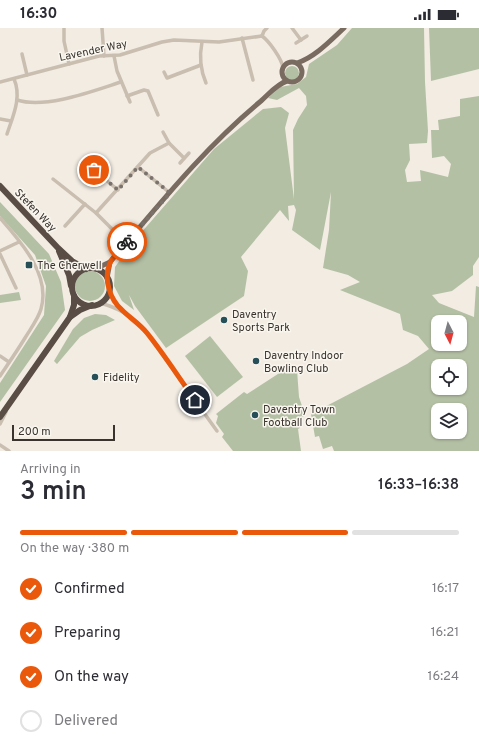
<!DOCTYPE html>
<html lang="en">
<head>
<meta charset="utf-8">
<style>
	:root { --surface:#fff; --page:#f2f2f3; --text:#2b2b33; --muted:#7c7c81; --line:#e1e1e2; --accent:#ea580c }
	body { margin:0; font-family:Overpass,sans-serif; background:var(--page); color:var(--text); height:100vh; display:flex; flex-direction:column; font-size:15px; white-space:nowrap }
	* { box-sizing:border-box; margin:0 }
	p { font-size:13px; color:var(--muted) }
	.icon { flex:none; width:22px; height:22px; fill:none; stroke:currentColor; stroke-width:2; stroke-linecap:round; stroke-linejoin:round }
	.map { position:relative; height:423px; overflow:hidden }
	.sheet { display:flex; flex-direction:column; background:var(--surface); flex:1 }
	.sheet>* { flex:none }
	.needle { width:26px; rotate:174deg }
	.tools { position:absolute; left:431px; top:287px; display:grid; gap:8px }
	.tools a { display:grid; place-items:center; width:36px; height:36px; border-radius:8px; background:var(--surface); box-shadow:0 1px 3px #0004; font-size:20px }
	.scale { position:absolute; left:12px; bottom:10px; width:103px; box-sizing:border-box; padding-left:4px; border:2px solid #39322d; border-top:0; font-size:11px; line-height:14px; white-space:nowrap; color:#39322d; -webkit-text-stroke:3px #f9f6ef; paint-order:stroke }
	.pin { position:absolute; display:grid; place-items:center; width:34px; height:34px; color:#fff; margin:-17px; border:2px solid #fff; border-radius:50%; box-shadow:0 1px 4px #0007 }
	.courier { position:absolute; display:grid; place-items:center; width:40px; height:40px; margin:-20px; border:3px solid #ea580c; border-radius:50%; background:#fff; color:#222; box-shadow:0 1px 5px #0007 }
	.head em { font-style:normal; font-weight:600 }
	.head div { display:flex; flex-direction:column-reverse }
	.head { display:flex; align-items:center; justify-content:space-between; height:68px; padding:0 20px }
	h1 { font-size:26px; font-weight:600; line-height:30px }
	.bar { display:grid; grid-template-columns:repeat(4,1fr); gap:6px 4px; align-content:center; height:48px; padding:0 20px }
	.bar i { height:5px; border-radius:3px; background:var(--line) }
	.bar .active { background:var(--accent) }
	.bar p { grid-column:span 4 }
	ol { padding:0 20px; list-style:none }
	li { display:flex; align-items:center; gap:12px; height:44px }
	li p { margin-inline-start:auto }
	li .icon { padding:4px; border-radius:50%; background:var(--accent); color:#fff; stroke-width:4 }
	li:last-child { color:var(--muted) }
	li i { width:22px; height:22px; border:2px solid var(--line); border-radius:50% }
	.status { display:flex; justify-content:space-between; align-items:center; height:28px; padding:0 20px; background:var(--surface); direction:ltr }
	.status svg { height:11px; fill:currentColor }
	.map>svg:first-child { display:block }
	.green { fill:#b4c0a4; fill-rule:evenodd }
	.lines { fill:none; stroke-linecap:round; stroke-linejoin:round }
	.street { stroke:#c9beaf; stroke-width:3.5 }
	.primary { stroke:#796b5f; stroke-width:5 }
	.highway { stroke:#594d45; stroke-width:6 }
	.done { stroke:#7a736d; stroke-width:4; stroke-dasharray:0 7.2 }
	.route { stroke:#ea580c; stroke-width:5 }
	.poi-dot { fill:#264f57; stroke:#f9f6ef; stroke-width:1.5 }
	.labels { text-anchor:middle; stroke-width:3; stroke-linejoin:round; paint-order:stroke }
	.street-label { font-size:11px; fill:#39322d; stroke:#f9f6ef }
	.poi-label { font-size:11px; fill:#39322d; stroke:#f9f6ef; text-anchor:start }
</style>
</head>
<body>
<div class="status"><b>16:30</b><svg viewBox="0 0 49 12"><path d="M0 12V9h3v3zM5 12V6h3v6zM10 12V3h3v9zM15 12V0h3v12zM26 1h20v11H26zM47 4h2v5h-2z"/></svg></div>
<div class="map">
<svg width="479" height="423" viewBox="0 0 479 423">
	<rect width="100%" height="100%" fill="#f2ece3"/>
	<g class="green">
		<path d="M352,0H424L425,54L428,103L427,115L409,116L410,132L405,142L407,154L421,153L420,142L448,149L451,136L444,128L432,130L431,102H439L438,92L460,88V71L479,68V229L473,238V247L452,263L432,267L439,275L474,289L476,258L479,259V423H334L332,418L323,421L319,408L315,409L311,386L407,336L429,321L418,308L403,302L400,286L340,262L360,254L348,247L323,240L329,202L331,164L320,222L292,202L296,182L294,177L288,178L289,193L280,182L241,229L248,243L244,268L166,320L135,278L129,267L134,282L122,273L114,258L115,239L133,214L214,121L263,81L281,79L289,85L285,100L294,171L293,102L298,91L307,77L306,68L299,60L277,72L268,70L280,59L297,56L306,49L309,36L337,17ZM438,294H460V316H438ZM438,338H460V360H438ZM438,382H460V404H438Z"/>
		<path d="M429,0H479V41L431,53Z"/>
		<circle cx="292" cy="45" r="7"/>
		<path d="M0,174L49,226L61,254L65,282L0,374V355L44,287L46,258L35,227L0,188Z"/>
		<circle cx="90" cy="258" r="15"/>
		<path d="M19,264L21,272L0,275V267Z"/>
		<path d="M95,286L106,287L115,292L92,302L80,309L57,336L54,333L73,301L84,290Z"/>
		<path d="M210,308L243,349L217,369L185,328Z"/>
		<path d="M297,342L299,369L305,387L299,393L300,400L298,401L301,423H233L222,409L224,406L216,395L218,388L216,386L244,364L247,366L281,344Z"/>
	</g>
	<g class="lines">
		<g class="street">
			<path d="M64,0V13L69,36"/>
			<path d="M102,0L104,28"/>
			<path d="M292,0L301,12"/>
			<path d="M262,8C269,13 282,31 283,40"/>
			<path d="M262,8L264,3L267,0"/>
			<path d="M242,10L253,52"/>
			<path d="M202,14C199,29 200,41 206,55"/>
			<path d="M296,15L307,8"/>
			<path d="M22,26L27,47"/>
			<path d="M114,28L117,43L130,74"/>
			<path d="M164,44L167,50L201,37"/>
			<path d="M0,54L99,28L120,27L162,14L174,12L219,14L262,8"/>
			<path d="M127,68L144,62L148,63L158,87"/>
			<path d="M17,72C46,81 93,63 121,54"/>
			<path d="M0,91L11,93"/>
			<path d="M163,104L169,115L184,130"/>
			<path d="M7,106C13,88 22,69 14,51"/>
			<path d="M92,135L94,142L118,162"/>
			<path d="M180,135L189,125"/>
			<path d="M84,137L99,132"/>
			<path d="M138,139L170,165"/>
			<path d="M53,151L96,185L117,206"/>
			<path d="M96,185L150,125L169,115"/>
			<path d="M0,190C21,214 51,247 41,281C38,291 31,300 25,310C17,323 8,336 0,348"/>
			<path d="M65,198L85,176"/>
			<path d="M112,213L123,200"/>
			<path d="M0,223L19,214"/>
			<path d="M0,226L16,260"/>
			<path d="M109,263L121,282"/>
			<path d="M100,275C122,281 131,288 146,304L217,403"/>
			<path d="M0,328L9,334"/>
			<path d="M0,396L6,384"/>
			<path d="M0,417L9,423"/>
		</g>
		<g class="primary">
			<circle cx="292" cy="44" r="10"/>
			<path d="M297,35C315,29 330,13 344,0"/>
			<path d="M95,241L110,234C158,178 204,120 261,73C269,66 277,56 287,53"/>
			<path d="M107,250L110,234"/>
		</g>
		<g class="highway">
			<path d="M0,158L58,220L72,233L86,241"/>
			<path d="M59,223L69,247L71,258"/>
			<circle cx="91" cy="259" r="19"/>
			<path d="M70,289L74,277V268"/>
			<path d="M0,389L70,289L80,282L92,277"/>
		</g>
	</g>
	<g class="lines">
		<path class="done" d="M94,142L118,162L138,139L170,165L127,214"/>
		<path class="route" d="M127,214C122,220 113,228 110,235C103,250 110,272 122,282C130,290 140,296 147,305C164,326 179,350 195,372"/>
	</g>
	<g class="poi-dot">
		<rect x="25" y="233" width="8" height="8" rx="2"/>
		<circle cx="224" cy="292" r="4"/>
		<circle cx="256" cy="333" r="4"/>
		<circle cx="95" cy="349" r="4"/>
		<circle cx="255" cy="387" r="4"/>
	</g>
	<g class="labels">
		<g class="street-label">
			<text transform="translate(93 22) rotate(-12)" y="4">Lavender Way</text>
			<text transform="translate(36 182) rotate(46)" y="4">Stefen Way</text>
		</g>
		<g class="poi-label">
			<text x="37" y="241">The Cherwell</text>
			<text x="232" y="290">Daventry<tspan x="232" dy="13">Sports Park</tspan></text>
			<text x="264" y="331">Daventry Indoor<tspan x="264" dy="13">Bowling Club</tspan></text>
			<text x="103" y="353">Fidelity</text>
			<text x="263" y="385">Daventry Town<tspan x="263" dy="13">Football Club</tspan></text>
		</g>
	</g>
</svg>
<div class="tools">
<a><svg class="needle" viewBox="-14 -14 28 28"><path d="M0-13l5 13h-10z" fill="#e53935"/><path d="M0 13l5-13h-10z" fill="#7c7c81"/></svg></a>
<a><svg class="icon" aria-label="locate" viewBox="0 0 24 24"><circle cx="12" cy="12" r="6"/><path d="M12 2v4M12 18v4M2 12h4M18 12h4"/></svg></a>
<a><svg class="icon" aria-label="layers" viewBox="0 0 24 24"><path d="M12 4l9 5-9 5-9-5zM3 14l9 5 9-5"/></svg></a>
</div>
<div class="scale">200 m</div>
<div class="pin" style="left:94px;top:142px;background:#ea580c"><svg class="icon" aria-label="bag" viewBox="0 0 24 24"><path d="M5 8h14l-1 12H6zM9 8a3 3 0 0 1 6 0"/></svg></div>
<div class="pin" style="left:195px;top:372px;background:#1f2937"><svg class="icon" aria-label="home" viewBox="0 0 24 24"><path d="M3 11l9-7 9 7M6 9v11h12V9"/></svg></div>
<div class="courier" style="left:127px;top:214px"><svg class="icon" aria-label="bike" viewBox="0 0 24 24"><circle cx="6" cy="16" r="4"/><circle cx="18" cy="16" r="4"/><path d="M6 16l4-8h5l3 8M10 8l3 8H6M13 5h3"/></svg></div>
</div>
<section class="sheet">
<div class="head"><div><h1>3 min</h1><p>Arriving in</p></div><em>16:33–16:38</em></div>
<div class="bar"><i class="active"></i><i class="active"></i><i class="active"></i><i></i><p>On the way · 380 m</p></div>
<ol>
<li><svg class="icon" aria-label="check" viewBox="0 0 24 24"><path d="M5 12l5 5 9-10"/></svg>Confirmed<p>16:17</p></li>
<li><svg class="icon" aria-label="check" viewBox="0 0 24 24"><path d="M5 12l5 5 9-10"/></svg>Preparing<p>16:21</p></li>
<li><svg class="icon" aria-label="check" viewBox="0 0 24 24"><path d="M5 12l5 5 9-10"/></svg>On the way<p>16:24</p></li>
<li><i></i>Delivered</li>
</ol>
</section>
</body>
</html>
